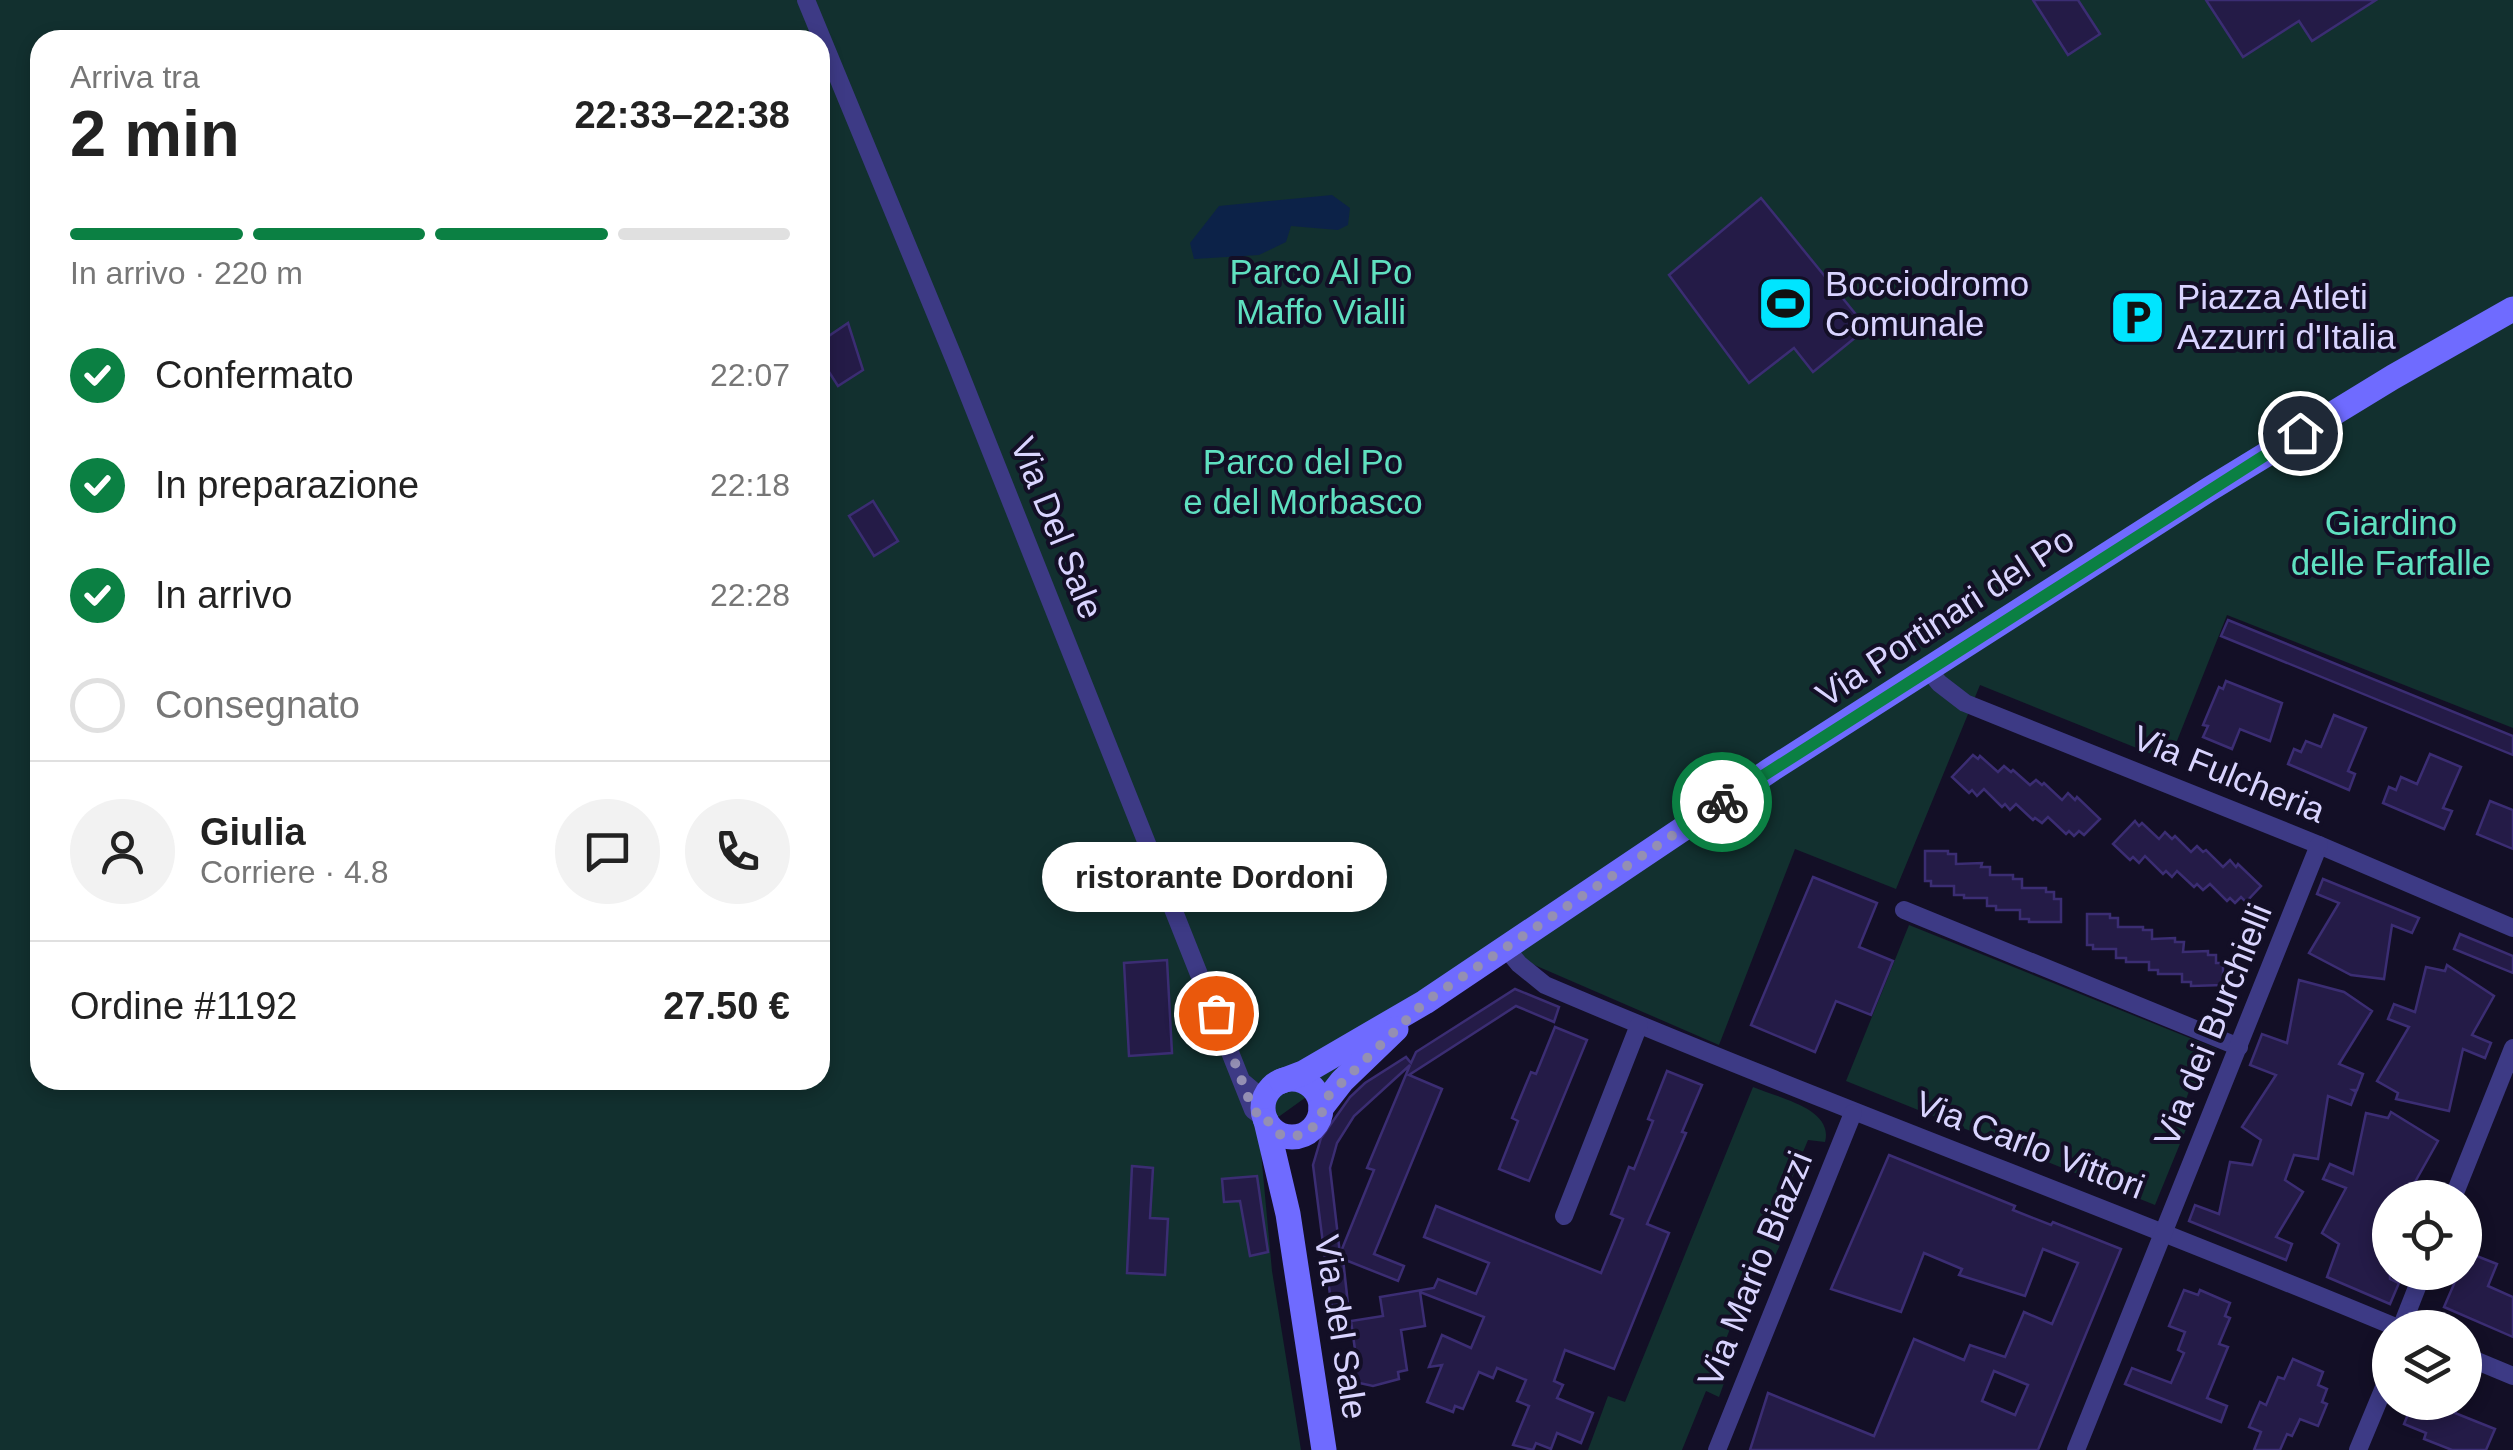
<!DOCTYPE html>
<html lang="it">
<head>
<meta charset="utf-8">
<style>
	:root { --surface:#fff; --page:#f2f2f2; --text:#222; --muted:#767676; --line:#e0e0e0; --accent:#0b8043 }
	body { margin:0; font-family:Arial,sans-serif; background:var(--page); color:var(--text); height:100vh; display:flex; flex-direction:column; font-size:38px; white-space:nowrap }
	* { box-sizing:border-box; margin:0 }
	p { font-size:32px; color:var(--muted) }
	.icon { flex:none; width:55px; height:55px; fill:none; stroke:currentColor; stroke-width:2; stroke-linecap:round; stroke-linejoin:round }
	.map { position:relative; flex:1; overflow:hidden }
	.drawer { position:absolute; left:30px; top:30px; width:800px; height:1060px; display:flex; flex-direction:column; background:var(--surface); border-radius:30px; box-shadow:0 5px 15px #0003 }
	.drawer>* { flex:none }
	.controls { position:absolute; left:2372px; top:1180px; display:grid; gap:20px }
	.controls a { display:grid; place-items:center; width:110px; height:110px; border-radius:50%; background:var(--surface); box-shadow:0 5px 15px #0003; font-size:50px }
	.pin { position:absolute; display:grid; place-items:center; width:85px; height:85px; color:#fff; margin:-42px; border:5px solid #fff; border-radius:50%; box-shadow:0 2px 10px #0007 }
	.courier { position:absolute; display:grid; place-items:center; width:100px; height:100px; margin:-50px; border:8px solid #0b8043; border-radius:50%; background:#fff; color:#222; box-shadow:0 2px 12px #0007 }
	.bubble { position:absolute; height:70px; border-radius:35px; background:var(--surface); box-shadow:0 5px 15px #0003; font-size:32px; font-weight:600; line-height:70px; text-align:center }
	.overview em { font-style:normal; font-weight:600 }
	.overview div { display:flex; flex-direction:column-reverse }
	.overview { display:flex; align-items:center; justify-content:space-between; height:170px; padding:0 40px }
	h1 { font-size:65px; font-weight:600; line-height:75px }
	.bar { display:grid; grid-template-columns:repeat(4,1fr); gap:15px 10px; align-content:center; height:120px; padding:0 40px }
	.bar i { height:12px; border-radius:8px; background:var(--line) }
	.bar .on { background:var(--accent) }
	.bar p { grid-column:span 4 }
	.line { display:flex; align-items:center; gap:25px; padding:0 40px; border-top:2px solid var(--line) }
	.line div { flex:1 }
	.round { display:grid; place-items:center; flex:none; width:105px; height:105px; border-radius:52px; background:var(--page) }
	ol { padding:0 40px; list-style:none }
	li { display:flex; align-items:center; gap:30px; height:110px }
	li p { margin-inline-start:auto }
	li .icon { padding:10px; border-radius:50%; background:var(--accent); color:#fff; stroke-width:4 }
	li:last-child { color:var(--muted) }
	li i { width:55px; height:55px; border:5px solid var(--line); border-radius:50% }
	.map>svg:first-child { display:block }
	.green { fill:#12302f; fill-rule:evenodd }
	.water { fill:#0c2248 }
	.building { fill:#241b47; stroke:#3b2d73; stroke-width:2.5; fill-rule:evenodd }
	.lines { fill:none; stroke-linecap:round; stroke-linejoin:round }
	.street { stroke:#3d3a85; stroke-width:18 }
	.secondary { stroke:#6f6bff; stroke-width:25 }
	.done { stroke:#948fb3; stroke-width:10; stroke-dasharray:0 18 }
	.route { stroke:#0b8043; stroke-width:12 }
	.labels { text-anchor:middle; stroke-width:8; stroke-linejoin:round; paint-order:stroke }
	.park-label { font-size:35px; fill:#5fe0c0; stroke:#130f26 }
	.poi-label { font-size:35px; fill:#d9d4ff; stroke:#130f26; text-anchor:start }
	.street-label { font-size:35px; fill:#d9d4ff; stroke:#130f26 }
</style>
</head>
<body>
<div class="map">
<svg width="2513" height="1450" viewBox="0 0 2513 1450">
	<rect width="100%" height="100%" fill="#130f26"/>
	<g class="green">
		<path d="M0,0H2513V728L2227,615L2169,761L1980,685L1896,889L1795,849L1719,1045L1507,953L1259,1131L1272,1271L1301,1450H0ZM40,40H820V1080H40Z"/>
		<path d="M1909,925L2217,1049L2201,1090L2191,1086L2185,1102L2195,1107L2155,1205L1846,1081Z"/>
		<path d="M1753,1087C1778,1098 1834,1108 1825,1142L1808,1140L1768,1235L1780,1245L1773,1260L1760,1255L1713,1371L1724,1383L1719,1397L1706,1391L1682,1450H1588L1608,1396L1625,1402Z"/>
	</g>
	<path class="water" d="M1332,195L1350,208L1348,225L1338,230L1291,226L1286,242L1259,255L1194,259L1190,243L1219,206Z"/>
	<g class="building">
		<path d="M2033,0H2078L2100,34L2068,55Z"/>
		<path d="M2206,0H2376L2312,41L2299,21L2243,57Z"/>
		<path d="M1761,198L1867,328L1813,372L1794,348L1749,383L1669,275Z"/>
		<path d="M848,323L863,370L838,386L820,358V342Z"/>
		<path d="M873,501L898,541L874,556L849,516Z"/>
		<path d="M2228,620L2513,736V755L2221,636Z"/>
		<path d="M2226,681L2282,703L2270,741L2240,729L2232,749L2203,737L2208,726L2203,725L2219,687L2223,689Z"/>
		<path d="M2334,715L2366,728L2348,771L2355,774L2349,790L2288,764L2294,749L2301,752L2306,741L2321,747Z"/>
		<path d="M2430,754L2461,767L2443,808L2452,811L2444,829L2383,803L2389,787L2396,790L2401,777L2417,784Z"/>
		<path d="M1973,755L1978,759L1980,756L1998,772L2004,766L2011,772L2013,770L2030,785L2036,780L2042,785L2044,783L2062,800L2068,793L2075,800L2077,797L2100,819L2084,835L2079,831L2074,836L2069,831L2066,834L2048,817L2042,823L2035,818L2033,820L2016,804L2010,810L2005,804L2002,807L1984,789L1977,796L1972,790L1969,793L1952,777Z"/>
		<path d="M2490,801L2513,810V849L2477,834Z"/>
		<path d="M2135,821L2139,826L2142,823L2159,839L2165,832L2172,839L2175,836L2191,852L2197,846L2203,852L2206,850L2223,867L2230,860L2236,867L2238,864L2261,886L2246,902L2241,897L2235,903L2230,898L2227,901L2210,884L2203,890L2197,884L2194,887L2177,871L2172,877L2166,871L2163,874L2145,856L2139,863L2133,857L2130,860L2113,844Z"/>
		<path d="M1925,851H1948V854H1956V864L1982,863L1981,867H1990V875H2013V879H2022V888H2046V892H2054V899H2061V922H2029V919H2020V910H1996V906H1987V898H1964V895H1954V886H1931V881H1925Z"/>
		<path d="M1813,877L1877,903L1859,947L1893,961L1871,1015L1836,1001L1815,1052L1751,1025Z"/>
		<path d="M2323,879L2419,918L2412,933L2392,925L2384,979L2351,975L2309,953L2339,903L2317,894Z"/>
		<path d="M2087,914H2110V918H2118V927H2143V930H2152V939L2175,938V942H2184L2183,952L2208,951V955H2216V963H2223V985L2191,986V982H2182V974H2158V970H2149V962H2126V958H2116V949H2093V945H2087Z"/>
		<path d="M2460,934L2513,956V973L2454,949Z"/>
		<path d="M1167,960L1172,1053L1129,1056L1124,963Z"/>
		<path d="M2447,965L2494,996L2472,1035L2491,1043L2485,1058L2463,1049L2449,1111L2396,1099L2398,1093L2377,1081L2409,1027L2388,1019L2394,1004L2415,1012L2426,967L2445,971Z"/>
		<path d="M2299,980L2344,992L2372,1011L2339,1064L2363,1074L2357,1090H2353L2356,1092L2351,1105L2328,1096L2318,1159L2294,1155L2285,1180L2303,1192L2276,1237L2292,1244L2286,1260L2189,1221L2195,1205L2219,1214L2230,1162L2252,1165L2261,1140L2242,1127L2276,1075L2250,1065L2262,1034L2287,1043Z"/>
		<path d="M1515,989L1559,1007L1554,1022L1516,1006L1409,1075L1442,1089L1374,1254L1404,1266L1398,1281L1343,1259L1348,1304L1332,1307L1328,1281L1331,1275H1327L1313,1165L1321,1138L1350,1097L1365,1083L1406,1057L1411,1063L1416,1052ZM1410,1065L1367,1168L1374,1170L1340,1254L1330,1168L1337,1143L1354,1116Z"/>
		<path d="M1555,1027L1587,1040L1529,1181L1499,1169L1518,1121L1512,1118L1531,1072L1536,1074Z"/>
		<path d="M1667,1071L1702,1085L1682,1132L1686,1133L1647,1224L1669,1233L1614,1369L1565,1350L1554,1381L1563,1385L1557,1398L1593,1413L1581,1443L1557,1433L1551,1449L1536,1443L1533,1450L1513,1445L1529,1406L1517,1401L1526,1380L1497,1368L1493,1378L1479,1372L1463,1409L1455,1406L1453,1412L1427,1402L1442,1365L1429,1367L1442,1335L1471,1348L1484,1317L1420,1292L1425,1326L1401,1330L1407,1370L1398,1372L1399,1379L1373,1386L1341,1379L1339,1366L1357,1364L1351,1321L1383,1316L1380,1297L1434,1288L1438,1279L1476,1294L1489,1263L1424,1237L1436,1206L1601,1273L1623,1219L1611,1214L1629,1167L1634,1169L1653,1121L1648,1119Z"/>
		<path d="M2391,1112L2438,1141L2406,1198H2390V1279L2399,1283L2390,1304L2327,1277L2339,1244L2322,1233L2346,1188L2323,1179L2330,1164L2353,1174L2366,1113L2388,1118Z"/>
		<path d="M1889,1155L2015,1206L2013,1210L2051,1225L2053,1222L2121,1249L2038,1450H1750L1768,1393L1874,1436L1914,1339L1964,1360L1970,1345L2005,1357L2024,1312L2052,1324L2078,1263L2043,1249L2025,1296L1959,1275L1962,1269L1924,1253L1901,1312L1831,1289ZM1994,1371L2028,1385L2015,1415L1982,1401Z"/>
		<path d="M1132,1166L1153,1168L1150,1218L1168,1219L1165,1275L1127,1273Z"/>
		<path d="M1257,1176L1268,1252L1250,1256L1240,1201L1224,1202L1222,1179Z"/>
		<path d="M2469,1253L2497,1264L2488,1286L2513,1297V1337L2444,1307L2457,1277L2465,1272Z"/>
		<path d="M2184,1290L2198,1295L2200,1290L2230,1303L2225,1316L2230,1318L2219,1344L2228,1347L2207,1398L2227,1406L2221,1422L2125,1384L2132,1368L2171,1383L2184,1353L2178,1350L2185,1332L2169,1326Z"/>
		<path d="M2293,1359L2323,1372L2318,1385L2327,1389L2322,1402L2327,1404L2318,1426L2300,1419L2292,1436L2287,1434L2280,1450H2254L2261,1432L2249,1427L2260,1402L2266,1405L2278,1377L2284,1379Z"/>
		<path d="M2413,1402H2460L2455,1413L2495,1429L2486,1450H2452L2424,1439L2426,1433L2404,1424Z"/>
	</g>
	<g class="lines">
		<g class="street">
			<path d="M806,0L955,361L1253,1110L1261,1116L1264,1114"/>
			<path d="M1928,669L1939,683L1965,703L2319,845L2513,928"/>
			<path d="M1904,910L2239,1047"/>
			<path d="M1505,947L1519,964L1545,985C1827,1105 2115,1210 2398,1328"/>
			<path d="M1244,1083L1263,1099L1269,1091"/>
			<path d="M2453,1198L2513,1048"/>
			<path d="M1564,1216L1639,1025"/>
			<path d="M2401,1328L2423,1272"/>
			<path d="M2465,1356L2513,1376"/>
			<path d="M1717,1450L1853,1113"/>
			<path d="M2076,1450L2319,845"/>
			<path d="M2358,1450L2390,1373"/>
		</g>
		<g class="secondary">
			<circle cx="1292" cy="1108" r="29"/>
			<path d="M1282,1081L1303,1073L1425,1002L1769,771L2208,490L2393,377L2513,309"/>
			<path d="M1321,1108L1342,1081L1396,1029"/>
			<path d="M1266,1121L1288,1214L1324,1450"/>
		</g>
	</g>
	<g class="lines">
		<path class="done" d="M1216,1013L1253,1110L1261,1116L1264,1114L1272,1128L1279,1134L1288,1137L1306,1134L1318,1122L1329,1095L1425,1002L1722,802"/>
		<path class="route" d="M1722,802L2300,433"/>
	</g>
	<defs>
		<symbol id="stadium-square" viewBox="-11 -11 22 22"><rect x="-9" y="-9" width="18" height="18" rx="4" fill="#00e5ff" stroke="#130f26"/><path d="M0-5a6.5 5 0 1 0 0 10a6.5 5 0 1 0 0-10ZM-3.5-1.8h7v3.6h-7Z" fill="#111"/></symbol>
		<symbol id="parking-square" viewBox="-11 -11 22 22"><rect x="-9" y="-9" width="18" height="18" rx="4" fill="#00e5ff" stroke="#130f26"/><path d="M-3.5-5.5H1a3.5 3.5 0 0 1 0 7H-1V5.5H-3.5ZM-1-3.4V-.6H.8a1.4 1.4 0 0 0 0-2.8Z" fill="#111"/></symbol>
	</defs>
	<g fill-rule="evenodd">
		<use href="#stadium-square" x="1754" y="272" width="63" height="63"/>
		<use href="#parking-square" x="2106" y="286" width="63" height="63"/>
	</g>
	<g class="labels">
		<g class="park-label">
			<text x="1321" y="284">Parco Al Po<tspan x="1321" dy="40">Maffo Vialli</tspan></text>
			<text x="1303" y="474">Parco del Po<tspan x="1303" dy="40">e del Morbasco</tspan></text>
			<text x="2391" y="535">Giardino<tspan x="2391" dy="40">delle Farfalle</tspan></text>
		</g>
		<g class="poi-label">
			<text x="1825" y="296">Bocciodromo<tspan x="1825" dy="40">Comunale</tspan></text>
			<text x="2177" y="309">Piazza Atleti<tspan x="2177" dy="40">Azzurri d'Italia</tspan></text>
		</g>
		<g class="street-label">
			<text transform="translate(1057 528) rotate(68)" y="12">Via Del Sale</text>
			<text transform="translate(1945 617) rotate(-33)" y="12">Via Portinari del Po</text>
			<text transform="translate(2229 774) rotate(22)" y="12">Via Fulcheria</text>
			<text transform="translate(2213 1025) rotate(-68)" y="12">Via dei Burchielli</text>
			<text transform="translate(2030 1145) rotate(21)" y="12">Via Carlo Vittori</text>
			<text transform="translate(1755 1269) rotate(-68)" y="12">Via Mario Biazzi</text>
			<text transform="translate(1341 1327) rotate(81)" y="12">Via del Sale</text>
		</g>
	</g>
</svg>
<div class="controls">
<a><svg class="icon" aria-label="locate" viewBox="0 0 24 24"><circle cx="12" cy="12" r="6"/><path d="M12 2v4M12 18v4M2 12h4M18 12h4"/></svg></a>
<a><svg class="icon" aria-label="layers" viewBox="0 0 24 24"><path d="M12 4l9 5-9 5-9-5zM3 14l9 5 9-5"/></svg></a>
</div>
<div class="pin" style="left:1216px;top:1013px;background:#ea580c"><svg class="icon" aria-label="bag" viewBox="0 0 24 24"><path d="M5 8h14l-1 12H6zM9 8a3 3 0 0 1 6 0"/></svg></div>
<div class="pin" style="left:2300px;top:433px;background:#1f2937"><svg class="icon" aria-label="home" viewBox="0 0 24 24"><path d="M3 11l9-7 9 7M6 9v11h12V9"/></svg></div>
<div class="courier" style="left:1722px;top:802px"><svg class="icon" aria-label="bike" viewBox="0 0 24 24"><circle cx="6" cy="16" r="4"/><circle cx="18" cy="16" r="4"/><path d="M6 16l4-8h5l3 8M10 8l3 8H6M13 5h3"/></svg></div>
<div class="bubble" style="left:1042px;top:842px;width:345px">ristorante Dordoni</div>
<section class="drawer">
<div class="overview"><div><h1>2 min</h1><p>Arriva tra</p></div><em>22:33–22:38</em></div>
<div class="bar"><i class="on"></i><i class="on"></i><i class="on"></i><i></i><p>In arrivo · 220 m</p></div>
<ol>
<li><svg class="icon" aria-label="check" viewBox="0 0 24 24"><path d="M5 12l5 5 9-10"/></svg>Confermato<p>22:07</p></li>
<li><svg class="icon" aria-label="check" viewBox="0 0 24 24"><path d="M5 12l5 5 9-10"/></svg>In preparazione<p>22:18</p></li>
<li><svg class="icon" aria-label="check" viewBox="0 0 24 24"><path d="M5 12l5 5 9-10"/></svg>In arrivo<p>22:28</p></li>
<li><i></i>Consegnato</li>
</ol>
<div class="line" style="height:180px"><a class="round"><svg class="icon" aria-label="person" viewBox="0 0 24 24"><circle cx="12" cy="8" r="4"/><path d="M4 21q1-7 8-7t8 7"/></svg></a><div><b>Giulia</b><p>Corriere · 4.8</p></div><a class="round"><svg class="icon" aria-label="chat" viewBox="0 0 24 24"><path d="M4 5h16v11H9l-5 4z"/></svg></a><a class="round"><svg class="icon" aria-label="phone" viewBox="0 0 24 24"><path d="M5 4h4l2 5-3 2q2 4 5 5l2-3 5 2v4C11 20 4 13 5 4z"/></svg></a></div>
<div class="line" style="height:130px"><div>Ordine #1192</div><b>27.50 €</b></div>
</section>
</div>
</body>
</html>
